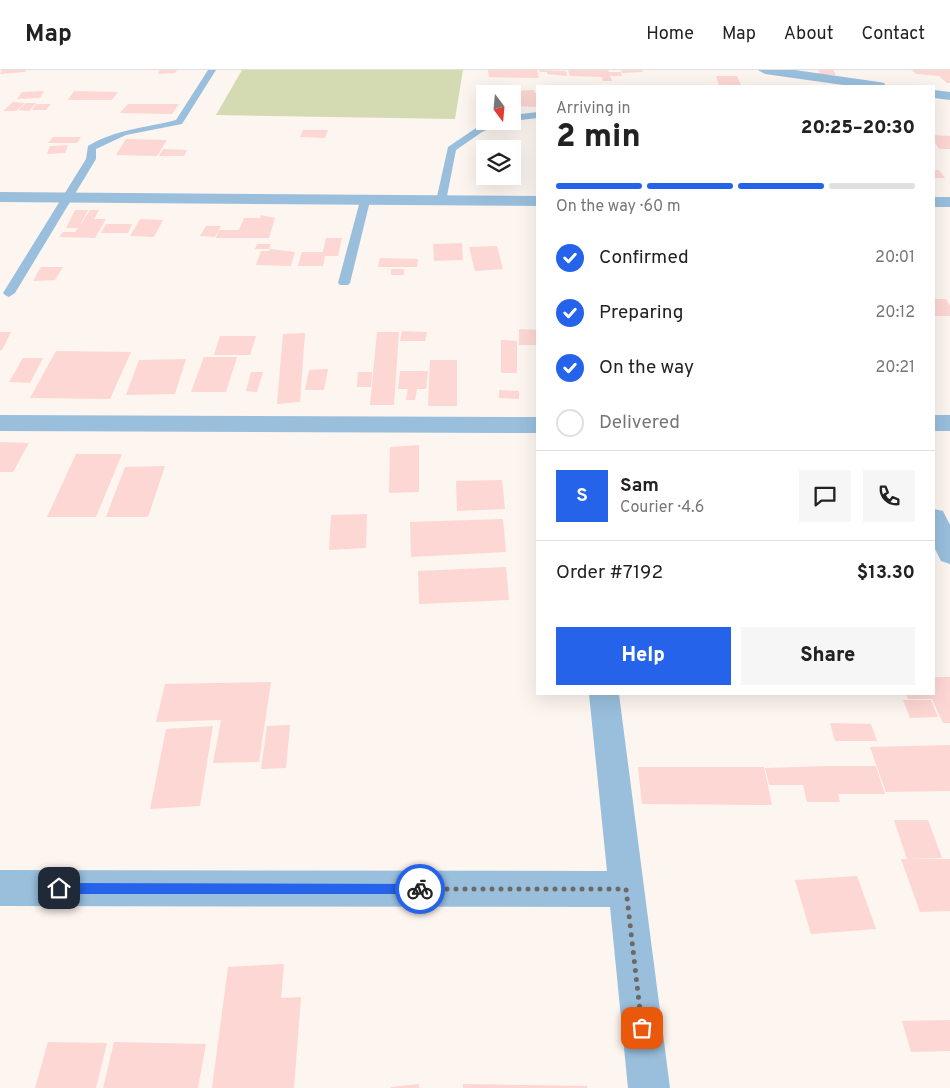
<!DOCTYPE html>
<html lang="en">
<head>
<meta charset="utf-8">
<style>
	:root { --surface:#fff; --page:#f6f6f6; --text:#222; --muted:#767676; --line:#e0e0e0; --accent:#2563eb }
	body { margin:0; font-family:Overpass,sans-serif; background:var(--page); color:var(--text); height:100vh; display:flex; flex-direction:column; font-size:19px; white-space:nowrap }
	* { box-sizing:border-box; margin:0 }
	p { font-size:16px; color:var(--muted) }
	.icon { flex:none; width:28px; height:28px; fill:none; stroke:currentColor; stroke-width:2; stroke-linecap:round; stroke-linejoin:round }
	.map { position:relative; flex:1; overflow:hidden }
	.panel { position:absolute; left:536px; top:15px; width:399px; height:610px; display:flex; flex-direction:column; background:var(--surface); border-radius:0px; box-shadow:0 5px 20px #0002 }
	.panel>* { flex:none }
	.needle { width:32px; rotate:164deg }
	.tools { position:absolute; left:476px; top:15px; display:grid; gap:10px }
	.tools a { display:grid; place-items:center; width:45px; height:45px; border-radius:0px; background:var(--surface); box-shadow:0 5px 20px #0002; font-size:25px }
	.pin { position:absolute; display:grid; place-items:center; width:42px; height:42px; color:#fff; margin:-21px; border-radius:10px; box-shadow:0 2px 8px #0006 }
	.courier { position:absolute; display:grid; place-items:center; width:50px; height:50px; margin:-25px; border:4px solid #2563eb; border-radius:50%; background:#fff; color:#222; box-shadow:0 1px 6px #0007 }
	.head em { font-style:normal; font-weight:800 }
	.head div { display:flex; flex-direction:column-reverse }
	.head { display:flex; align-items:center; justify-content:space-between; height:85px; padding:0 20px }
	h1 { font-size:32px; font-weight:800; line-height:38px }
	.bar { display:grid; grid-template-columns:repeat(4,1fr); gap:8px 5px; align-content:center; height:60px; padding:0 20px }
	.bar i { height:6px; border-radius:4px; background:var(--line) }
	.bar .current { background:var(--accent) }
	.bar p { grid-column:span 4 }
	.line { display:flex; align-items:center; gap:12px; padding:0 20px; border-top:1px solid var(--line) }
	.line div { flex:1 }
	.round { display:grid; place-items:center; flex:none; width:52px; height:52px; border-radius:0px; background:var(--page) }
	ol { padding:0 20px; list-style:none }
	li { display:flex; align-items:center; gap:15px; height:55px }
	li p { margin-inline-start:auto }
	li .icon { padding:5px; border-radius:50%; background:var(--accent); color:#fff; stroke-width:4 }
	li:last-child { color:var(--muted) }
	li i { width:28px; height:28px; border:2px solid var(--line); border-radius:50% }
	.primary-button { display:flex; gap:10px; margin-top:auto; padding:10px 20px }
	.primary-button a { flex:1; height:58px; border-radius:0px; background:var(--accent); color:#fff; font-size:20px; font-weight:800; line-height:58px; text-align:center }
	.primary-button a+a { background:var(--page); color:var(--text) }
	header { display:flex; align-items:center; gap:30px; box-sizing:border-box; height:70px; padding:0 25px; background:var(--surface); border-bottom:1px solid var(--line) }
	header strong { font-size:24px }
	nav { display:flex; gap:28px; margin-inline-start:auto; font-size:18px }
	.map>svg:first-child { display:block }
	.green { fill:#d4dab2 }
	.building { fill:#fdd7d3 }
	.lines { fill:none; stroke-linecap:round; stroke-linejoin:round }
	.lane { fill:#99bfdd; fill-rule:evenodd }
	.street { fill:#99bfdd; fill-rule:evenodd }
	.route { fill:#2563eb }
	.done { stroke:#6d6965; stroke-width:5; stroke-dasharray:0 9 }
</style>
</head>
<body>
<header>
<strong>Map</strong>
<nav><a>Home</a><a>Map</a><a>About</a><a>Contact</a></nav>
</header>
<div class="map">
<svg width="950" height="1018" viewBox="0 0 950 1018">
	<rect width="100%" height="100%" fill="#fdf5ef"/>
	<path class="green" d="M242,0H463L455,49L216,45Z"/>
	<g class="building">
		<path d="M2,0H26L25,2L0,4Z"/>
		<path d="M160,0H177L175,3L158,4Z"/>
		<path d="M488,0H537L539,8L489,7Z"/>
		<path d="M539,0L566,1L567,6L547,4V2H540Z"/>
		<path d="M568,0H608L609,2H621L622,6H610L612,11H603L602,7L570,6Z"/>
		<path d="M621,0H642L643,2L622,3Z"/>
		<path d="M818,0H833L836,5H821Z"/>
		<path d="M912,0H950V13H947L939,6L916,4Z"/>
		<path d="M716,6H737L741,15H719Z"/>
		<path d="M534,20L535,23H538V37L512,36L511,21Z"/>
		<path d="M44,21L40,28L17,29L22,22Z"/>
		<path d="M74,21L118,22L112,30H68Z"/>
		<path d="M13,32L25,33L16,41H3Z"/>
		<path d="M26,33H36L29,41L18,40Z"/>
		<path d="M36,34H51L46,40H32Z"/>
		<path d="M128,34H179L172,44L120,43Z"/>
		<path d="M303,60H328L325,68L300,67Z"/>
		<path d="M934,65L950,66V79H939L934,71Z"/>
		<path d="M53,67H81L77,73H48Z"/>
		<path d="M126,69L167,70L157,86L116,85Z"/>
		<path d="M483,70H504V79L483,78Z"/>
		<path d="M68,75L65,83L47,84L50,76Z"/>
		<path d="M163,79L187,80L184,86H159Z"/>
		<path d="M934,100H939L945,108H934Z"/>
		<path d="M75,140H88L79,157L90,140H99L94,149H106L95,168L59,167L63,162H75L78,158H66Z"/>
		<path d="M261,145L275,148L269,168H216L219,160H239L244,148H260Z"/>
		<path d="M140,149L163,150L154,167L130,166Z"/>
		<path d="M106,154H132L128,163H101Z"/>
		<path d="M206,156H221L215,167L200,166Z"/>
		<path d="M326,168H342L338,186H325L323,196H298L302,182H323Z"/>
		<path d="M462,173L463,190L434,191L433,174Z"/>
		<path d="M257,174H271L269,179H255Z"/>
		<path d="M497,176L503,199L475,201L469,177Z"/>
		<path d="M270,179L295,182L291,196L256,195L261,181H269Z"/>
		<path d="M380,188L418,189L417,197H378Z"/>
		<path d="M41,197H63L55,210L33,211Z"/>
		<rect x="391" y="199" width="13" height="6"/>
		<path d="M934,229H946L950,236V246H934Z"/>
		<path d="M519,259L538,260V275H519Z"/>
		<path d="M402,261L427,262L425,271H400Z"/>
		<path d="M0,262H11L2,280H0Z"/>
		<path d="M377,262H399L394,335H370Z"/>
		<path d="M305,263L300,332L277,334L283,264Z"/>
		<path d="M220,266H256L250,285H214Z"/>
		<path d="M501,270L517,271V303H501Z"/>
		<path d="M56,281L131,282L110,329L30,328Z"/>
		<path d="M204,287H237L226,322H191Z"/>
		<path d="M23,288H43L30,313L9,312Z"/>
		<path d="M186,289L175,324L126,325L139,290Z"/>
		<path d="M430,290H457V336H428Z"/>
		<path d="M328,299L324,320H305L309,300Z"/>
		<path d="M400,301H428L426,319H417L415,330H406L408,319H398Z"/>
		<path d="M251,302H263L257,322L246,321Z"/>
		<path d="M358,302H372L371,317H357Z"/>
		<path d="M499,320L519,321V329L499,328Z"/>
		<path d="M0,372L29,373L13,402H0Z"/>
		<path d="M419,375V422L389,423L390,377Z"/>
		<path d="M76,384H122L96,447H47Z"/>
		<path d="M165,396L148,447H106L125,397Z"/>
		<path d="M502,410L505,439L457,441L456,411Z"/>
		<path d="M367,444L366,478L329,480L331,445Z"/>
		<path d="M503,449L506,482L411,487L410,452Z"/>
		<path d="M506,497L509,530L419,534L418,501Z"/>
		<path d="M934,607H950V653H943L932,629H908L906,624H934Z"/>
		<path d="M271,612L259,692L213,693L221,650L156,652L165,614Z"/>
		<path d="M903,630H931L938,647L910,648Z"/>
		<path d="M830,653L871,654L877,671H835Z"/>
		<path d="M290,655L286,698L261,699L267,656Z"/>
		<path d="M213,656L200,736L150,739L166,659Z"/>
		<path d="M950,675V721L886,722L870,677Z"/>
		<path d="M830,696H876L885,724H838L840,732H807L803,715H769L765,698Z"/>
		<path d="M638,697H764L772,735L642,734Z"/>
		<path d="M894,750H928L942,788L907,789Z"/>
		<path d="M901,789H950V841L920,842Z"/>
		<path d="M857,806L876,859L811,864L795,810Z"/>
		<path d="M284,894L281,928L301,927L294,1018H212L228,897Z"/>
		<path d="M950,950V981L911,982L902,951Z"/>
		<path d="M48,972L107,973L96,1018H35Z"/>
		<path d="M114,972L206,974L198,1018H103Z"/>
		<path d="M419,1014V1018H391V1017Z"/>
		<path d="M463,1014L587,1016V1018H463Z"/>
	</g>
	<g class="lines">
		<g class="lane">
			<path d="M208,0H216L182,54L126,65L96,79V89L15,223L9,227L5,225L3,223L86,89L88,76C116,59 145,58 176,50Z"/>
			<path d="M538,42V48L512,51V45Z"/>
			<path d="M495,51H508L482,62L456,80L446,131L441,134L437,133L436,131L448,77L476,58Z"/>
			<path d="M365,128L370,131L350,213L348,215H340L338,213L360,131Z"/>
		</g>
		<g class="street">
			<path d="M758,0H795L879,12L884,13L886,16H850L765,4Z"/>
			<path d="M934,20L950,22V30L934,28Z"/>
			<path d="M0,122L538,126V136L0,132Z"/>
			<rect x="934" y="127" width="16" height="10"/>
			<path d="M0,345L538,347V363L0,361Z"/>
			<rect x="934" y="345" width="16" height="16"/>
			<path d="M934,439L943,441L950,455V494L941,491L934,477Z"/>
			<path d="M589,624H619L670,1018H628L610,837L0,836V800L607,801Z"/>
		</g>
	</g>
	<path class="route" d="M59,813L420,814L424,815L425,819L424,823L420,824H59L55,822L53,818L55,815Z"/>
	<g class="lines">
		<path class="done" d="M420,819H626L642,958"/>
	</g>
</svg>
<div class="tools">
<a><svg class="needle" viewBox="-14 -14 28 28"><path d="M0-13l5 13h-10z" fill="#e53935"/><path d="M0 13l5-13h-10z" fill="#767676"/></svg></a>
<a><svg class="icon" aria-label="layers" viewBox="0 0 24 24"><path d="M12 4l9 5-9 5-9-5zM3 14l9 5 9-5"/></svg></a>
</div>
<div class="pin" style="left:642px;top:958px;background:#ea580c"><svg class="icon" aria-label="bag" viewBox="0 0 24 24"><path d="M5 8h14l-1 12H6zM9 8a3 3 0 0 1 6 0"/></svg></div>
<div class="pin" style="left:59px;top:818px;background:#1f2937"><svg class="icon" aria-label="home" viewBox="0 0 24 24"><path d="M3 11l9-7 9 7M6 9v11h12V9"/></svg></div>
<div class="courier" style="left:420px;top:819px"><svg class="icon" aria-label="bike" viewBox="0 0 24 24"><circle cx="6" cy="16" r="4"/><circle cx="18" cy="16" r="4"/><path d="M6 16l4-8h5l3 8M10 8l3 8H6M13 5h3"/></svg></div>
<section class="panel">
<div class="head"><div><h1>2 min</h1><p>Arriving in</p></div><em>20:25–20:30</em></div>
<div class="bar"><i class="current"></i><i class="current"></i><i class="current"></i><i></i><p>On the way · 60 m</p></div>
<ol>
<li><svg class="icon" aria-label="check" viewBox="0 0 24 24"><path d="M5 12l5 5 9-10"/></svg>Confirmed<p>20:01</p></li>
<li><svg class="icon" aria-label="check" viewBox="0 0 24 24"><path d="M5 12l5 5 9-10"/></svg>Preparing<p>20:12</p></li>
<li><svg class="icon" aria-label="check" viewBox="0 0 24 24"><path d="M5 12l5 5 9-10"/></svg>On the way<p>20:21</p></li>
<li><i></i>Delivered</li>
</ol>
<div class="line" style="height:90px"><b class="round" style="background:var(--accent);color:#fff">S</b><div><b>Sam</b><p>Courier · 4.6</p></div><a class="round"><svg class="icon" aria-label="chat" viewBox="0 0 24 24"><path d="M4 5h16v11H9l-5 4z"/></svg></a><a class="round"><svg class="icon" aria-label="phone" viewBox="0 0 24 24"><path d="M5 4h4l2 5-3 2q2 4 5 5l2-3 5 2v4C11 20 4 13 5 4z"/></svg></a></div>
<div class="line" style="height:65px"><div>Order #7192</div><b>$13.30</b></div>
<div class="primary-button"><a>Help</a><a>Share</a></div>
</section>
</div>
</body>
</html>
